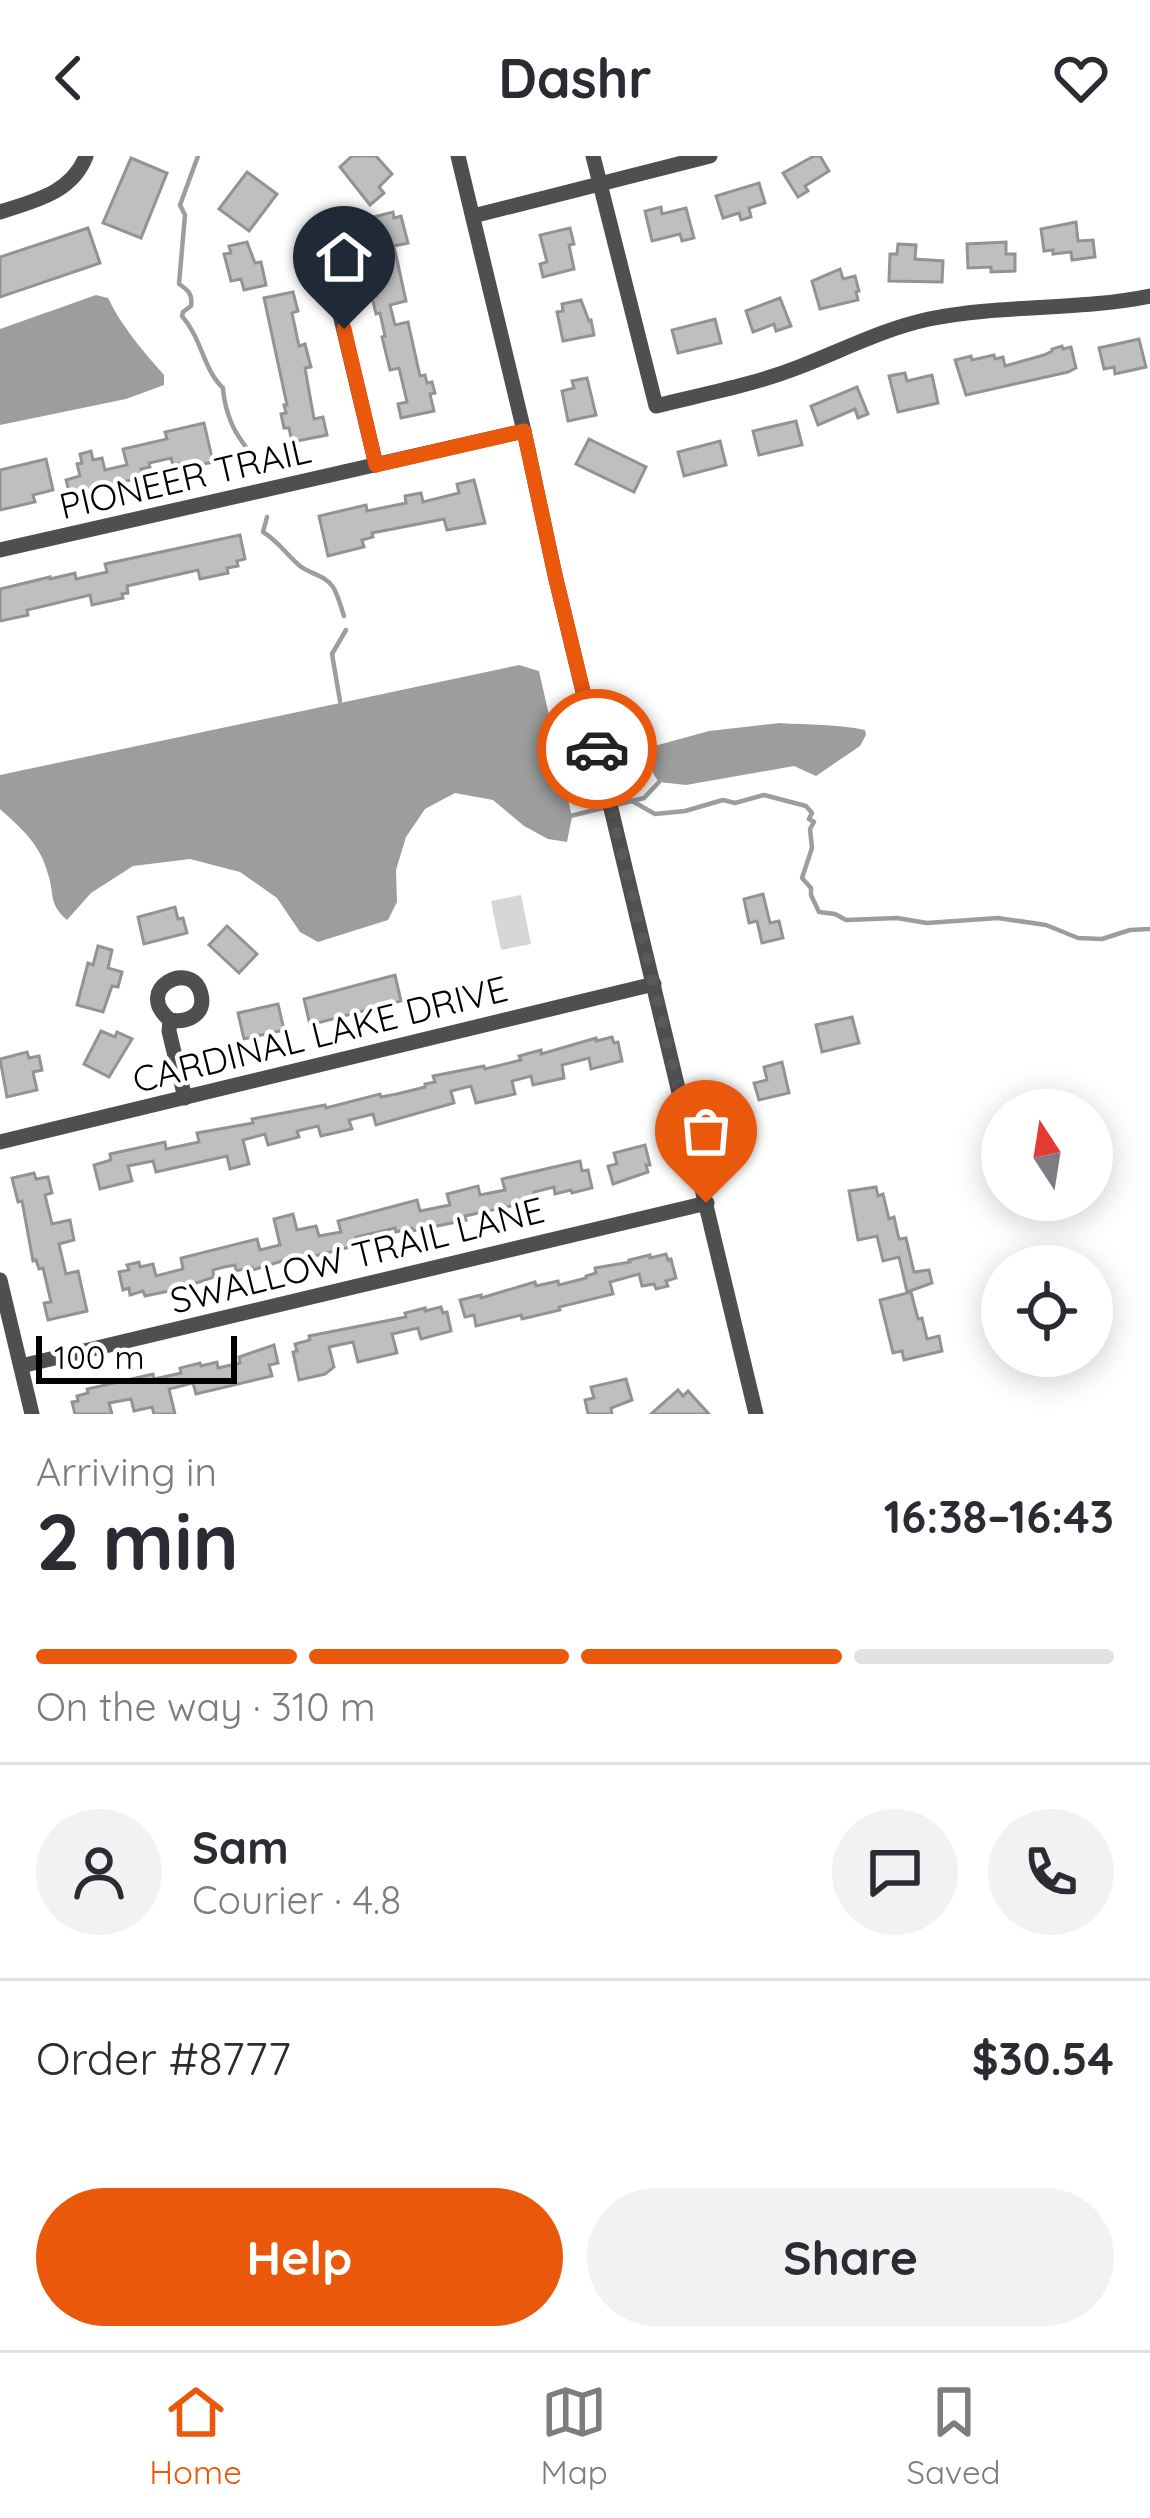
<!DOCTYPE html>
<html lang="en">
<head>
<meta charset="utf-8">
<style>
	:root { --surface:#fff; --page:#f2f2f3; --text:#2b2b33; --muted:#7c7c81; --line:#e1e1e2; --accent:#ea580c }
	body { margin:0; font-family:Quicksand,sans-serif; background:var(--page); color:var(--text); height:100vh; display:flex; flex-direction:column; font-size:45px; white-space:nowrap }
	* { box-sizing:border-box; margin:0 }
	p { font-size:39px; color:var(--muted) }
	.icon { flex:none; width:66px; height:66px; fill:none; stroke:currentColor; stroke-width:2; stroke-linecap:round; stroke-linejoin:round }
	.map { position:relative; height:1258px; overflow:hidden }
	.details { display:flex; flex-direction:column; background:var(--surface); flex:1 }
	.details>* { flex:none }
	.needle { width:78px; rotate:348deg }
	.controls { position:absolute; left:981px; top:933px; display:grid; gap:24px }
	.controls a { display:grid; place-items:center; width:132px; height:132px; border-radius:50%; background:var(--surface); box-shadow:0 6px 30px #0003; font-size:60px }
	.scale { position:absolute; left:36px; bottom:30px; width:201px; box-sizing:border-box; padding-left:12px; border:6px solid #000; border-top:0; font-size:33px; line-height:42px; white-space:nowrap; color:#000; -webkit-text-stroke:9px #fff; paint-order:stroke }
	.pin { position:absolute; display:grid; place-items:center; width:102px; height:102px; color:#fff; margin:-123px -51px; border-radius:50% 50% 50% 0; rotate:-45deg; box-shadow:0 0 12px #0007 }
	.pin .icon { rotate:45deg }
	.courier { position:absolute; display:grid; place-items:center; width:120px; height:120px; margin:-60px; border:9px solid #ea580c; border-radius:50%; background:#fff; color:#222; box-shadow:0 3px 15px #0007 }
	.head em { font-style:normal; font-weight:700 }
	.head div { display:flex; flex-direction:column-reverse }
	.head { display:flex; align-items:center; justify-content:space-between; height:204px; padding:0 36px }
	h1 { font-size:78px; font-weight:700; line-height:90px }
	.bar { display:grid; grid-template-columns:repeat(4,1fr); gap:18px 12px; align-content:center; height:144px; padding:0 36px }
	.bar i { height:15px; border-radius:9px; background:var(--line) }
	.bar .selected { background:var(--accent) }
	.bar p { grid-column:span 4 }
	.line { display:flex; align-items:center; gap:30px; padding:0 36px; border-top:3px solid var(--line) }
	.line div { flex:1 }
	.round { display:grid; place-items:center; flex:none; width:126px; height:126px; border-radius:63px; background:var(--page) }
	.button { display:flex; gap:24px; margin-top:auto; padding:24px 36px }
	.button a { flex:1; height:138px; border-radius:72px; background:var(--accent); color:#fff; font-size:48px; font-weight:700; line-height:138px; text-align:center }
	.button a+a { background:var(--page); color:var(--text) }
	header { display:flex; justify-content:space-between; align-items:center; height:156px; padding:0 36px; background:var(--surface); font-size:54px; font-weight:700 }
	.tabs { display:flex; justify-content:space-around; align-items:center; height:168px; border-top:3px solid var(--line); background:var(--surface); font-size:33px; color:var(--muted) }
	.tabs a { display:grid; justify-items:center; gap:6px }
	.tabs .selected { color:var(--accent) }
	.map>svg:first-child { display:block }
	.green { fill:#d6d6d6 }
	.water { fill:#9d9d9d }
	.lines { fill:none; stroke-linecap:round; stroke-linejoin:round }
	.stream { stroke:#9d9d9d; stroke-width:4.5 }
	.building { fill:#bfbfbf; stroke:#939393; stroke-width:3 }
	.minor { stroke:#4f4f4f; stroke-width:15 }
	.done { stroke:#595959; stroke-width:12; stroke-dasharray:0 21.6 }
	.route { stroke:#ea580c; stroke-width:15 }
	.labels { text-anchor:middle; stroke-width:9; stroke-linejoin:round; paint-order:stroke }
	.street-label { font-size:36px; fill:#000; stroke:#fff }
</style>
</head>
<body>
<header><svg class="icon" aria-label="back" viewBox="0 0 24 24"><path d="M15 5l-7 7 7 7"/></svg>Dashr<svg class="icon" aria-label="heart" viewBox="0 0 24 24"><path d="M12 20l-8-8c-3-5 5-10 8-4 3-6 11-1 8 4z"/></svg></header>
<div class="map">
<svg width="1150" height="1258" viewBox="0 0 1150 1258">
	<rect width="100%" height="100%" fill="#fff"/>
	<path class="green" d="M521,739L531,788L501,794L491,745Z"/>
	<g class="water">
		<path d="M96,139L108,142C122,171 143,195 164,219V229L126,243L0,269V173Z"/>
		<path d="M519,509L539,515L572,661L567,686L548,683L524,670L493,644L455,637L425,653L406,681L396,714L397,746L388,764L318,786L300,776L277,742L240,716L190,703L133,710L91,737L67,764C48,747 55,740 48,718C40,688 22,673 0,653V619Z"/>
		<path d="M780,567C808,569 838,568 865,574L866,579L860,590L816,620L794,610L686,629L659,626C650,615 644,598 658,589L709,575Z"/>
	</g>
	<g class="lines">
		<g class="stream">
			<path d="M198,0L180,49L185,59L179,128C188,134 193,138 191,150L183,156L182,160C202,183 203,213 223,232C224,248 230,268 239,281C246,292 251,296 253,309"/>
			<path d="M267,361L263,376C277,384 287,399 300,410C310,418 325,419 333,431C338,439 341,451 344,460"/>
			<path d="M340,545L332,498L346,474"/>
			<path d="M632,645L655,658L685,655L723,644L735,647L764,639L806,650L812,657L809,663L814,666L810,673L812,692L802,722L811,732V739L819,756L835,758L846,764L897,762L927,767L998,762L1046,769L1078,782L1102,783L1130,774L1150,773"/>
			<path d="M566,661L644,642L659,626"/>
		</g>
	</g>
	<g class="building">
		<path d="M352,0H376L392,18L379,31L384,37L370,49L340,11Z"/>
		<path d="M814,0H820L829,15L805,30L808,35L798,41L783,17Z"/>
		<path d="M131,2L167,17L141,82L103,67Z"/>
		<path d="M247,16L277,38L249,75L219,53Z"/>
		<path d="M759,27L765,47L749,52L751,61L741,64L739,57L723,62L716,40Z"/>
		<path d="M661,51L662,58L686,52L694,82L682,85L680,78L652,85L645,55Z"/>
		<path d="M393,56L394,62L401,60L408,87L394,90L406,145L390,149L395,169L408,166L420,220L425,219L427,227L432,226L435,237L430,238L434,255L401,262L398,248L407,246L399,212L390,214L382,181L385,180L380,157L376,158L372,141L376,140L371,121L386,117L373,61Z"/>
		<path d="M1076,66L1078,85L1093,84L1095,101L1072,104L1071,96L1053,98V94L1044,95L1041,73Z"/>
		<path d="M88,72L100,107L0,141V101Z"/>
		<path d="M570,72L574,88L569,89L574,113L543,121L540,108L547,106L540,79Z"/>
		<path d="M247,86L255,107L261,106L266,129L244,134L241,123L231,125L224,98L231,97L229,90Z"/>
		<path d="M1006,86V98H1015V115L991,116V111L968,112L967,88Z"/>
		<path d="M898,88L916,89L915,103L943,105L942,126L889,125L890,98H897Z"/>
		<path d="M840,113L843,123L855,120L859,135L856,136L858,144L820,153L812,125Z"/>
		<path d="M293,136L298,155L292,157L299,190L305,188L311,211L305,212L314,263L323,261L327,279L292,286L289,272H284L281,258L286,257L284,249H287L264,142Z"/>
		<path d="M780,142L791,170L776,175L774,168L753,176L746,155Z"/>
		<path d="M581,144L589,165L591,164L594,179L563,185L557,156L563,155L562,148Z"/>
		<path d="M715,163L721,187L678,197L672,174Z"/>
		<path d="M1139,183L1146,211L1115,218L1114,211L1104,213L1099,192Z"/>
		<path d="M1062,190L1063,193L1071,191L1076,212L1068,216L966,239L955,204L971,200L972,204L994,199L995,203L1003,201L1005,210L1044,199L1052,195V193Z"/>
		<path d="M905,217L907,225L932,219L938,247L898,256L889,220Z"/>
		<path d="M587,222L596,259L568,265L562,235L574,232L572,225Z"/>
		<path d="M857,231L868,258L858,262L855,253L818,269L811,250Z"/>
		<path d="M796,265L802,289L759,299L753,275Z"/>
		<path d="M204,267L213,306L195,310L194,305L173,309L171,302L149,307L150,311L141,313L143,321L70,339L66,324L80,320L77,308L82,307L80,298L91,295L93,304L102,302L105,314L127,309L123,293L167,283L165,276Z"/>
		<path d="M589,283L646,311L634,336L576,308Z"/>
		<path d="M720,285L726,309L684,320L678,296Z"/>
		<path d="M46,303L53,334L33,339L35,346L0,354V314Z"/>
		<path d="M474,324L485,367L447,374L444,363L372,377L373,381L362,384L364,391L328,400L319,360L366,349L367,355L406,347L405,340L421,337L423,346L459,337L457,328Z"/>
		<path d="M240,379L245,403L237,405L238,410L227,412L228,417L200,423L198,414L127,430L128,437L122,438L123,442L92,449L90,439L27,454L28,459L0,465V433L50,421V423L75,417L76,423L107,416L105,408Z"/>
		<path d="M763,738L770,767L779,765L783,782L762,787L757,765L749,767L744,743Z"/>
		<path d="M175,751L178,763L183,762L187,777L144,788L138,761Z"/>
		<path d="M227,770L257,798L239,817L209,789Z"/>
		<path d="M98,790L112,794L108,812L122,816L118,831L112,830L103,856L77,849L88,807L93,809Z"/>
		<path d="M395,819L401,845L310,869L304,843Z"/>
		<path d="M278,848L284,874L244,883L238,857Z"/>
		<path d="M852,861L859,887L822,896L816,869Z"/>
		<path d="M101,875L115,881L117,876L132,883L109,921L84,908Z"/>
		<path d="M612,881L614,887L618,886L622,905L591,913L589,902L562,909L564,922L533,929L531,920L512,925L515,938L476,947L471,930L451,935L454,947L376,969L373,958L349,964L352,973L321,980L318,970L297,975L299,981L268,989L265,978L243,984L249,1008L230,1013L227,1000L156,1016L153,1005L128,1010L132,1025L100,1033L94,1009L111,1004L110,998L165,986L166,993L199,986L197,977L253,967L252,963L325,949L326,952L380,938L381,941L397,938L425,931V928L435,926L433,920L484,910L485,913L521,904L519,900L541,894V898L596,882V885Z"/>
		<path d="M27,896L29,902L39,900L42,914L33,916L37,934L7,941L0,903Z"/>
		<path d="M782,906L789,937L759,944L754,927L767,924L764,911Z"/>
		<path d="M645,989L650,1009H646L648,1016L613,1028L608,1010L617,1008L614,997Z"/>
		<path d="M580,1005L582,1015L588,1014L592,1032L572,1037L571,1034L555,1038L554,1031L534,1036L535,1041L519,1045L520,1048L465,1060L466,1064L413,1075L412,1072L396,1076L395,1072L356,1081L358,1089L295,1105V1101L253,1114L252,1111L236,1115L235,1109L224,1111L213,1114L214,1121L179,1133L145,1140L143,1135L130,1139L129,1132L123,1134L119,1116L129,1114L127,1109L139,1106L140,1111L153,1108L156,1120L183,1113L181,1102L257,1083L260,1094L280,1089L274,1063L293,1058L297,1074L316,1070L319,1080L341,1076L338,1065L417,1044L420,1055L450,1049L447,1038L478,1030L480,1039L505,1034L502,1023Z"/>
		<path d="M34,1017L36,1023L48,1021L52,1037L45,1039L52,1068L70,1064L74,1084L59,1088L66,1118L78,1115L87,1155L48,1164L44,1147L51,1146L43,1112L39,1113L36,1104L33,1105L22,1045L18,1046L12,1022Z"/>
		<path d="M876,1031L878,1040L883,1038L889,1063L894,1061L899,1083L906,1082L914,1116L929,1114L932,1127L907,1136L899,1101L883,1105L877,1080L858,1084L849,1035Z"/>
		<path d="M666,1098L668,1104L671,1103L676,1122L666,1125L668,1130L656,1133L654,1128L642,1130L639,1118L610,1126L613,1138L559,1151L560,1154L522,1163L521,1159L476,1170L474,1159L465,1161L460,1144L481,1139V1142L535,1126L536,1130L558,1125L559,1129L586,1122V1120L596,1117L595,1112L630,1106L629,1104L650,1099V1102Z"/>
		<path d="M911,1136L918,1163L922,1162L927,1183L939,1180L942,1195L904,1204L902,1195L893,1197L880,1144Z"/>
		<path d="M441,1151L443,1157L447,1156L451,1175L421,1183L418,1172L392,1178L397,1197L358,1206L353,1186L329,1191L334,1211L325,1218L299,1224L293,1196L297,1195L295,1188L310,1184L309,1180L406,1161L405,1157L425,1152V1155Z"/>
		<path d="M274,1189L278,1207L269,1209L272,1220L196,1238L193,1227L169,1233L175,1258H154L152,1251L134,1255L131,1243L109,1247L112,1258H75L72,1246L78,1245L77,1240L88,1237L87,1233L153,1218L154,1223L181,1217L180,1212L200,1207L201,1210L217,1206L218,1212L240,1207L239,1201Z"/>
		<path d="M626,1223L632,1244L611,1252L612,1258H588L585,1244L594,1242L591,1231Z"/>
		<path d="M678,1234L683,1240L688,1235L709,1258H651Z"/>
	</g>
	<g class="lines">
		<g class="minor">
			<path d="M458,0L524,275L555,419L756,1258"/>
			<path d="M593,0L656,250C704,238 753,229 799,211C843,194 883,173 929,163C1002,148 1077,155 1150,140"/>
			<path d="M0,56C34,45 72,37 86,0"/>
			<path d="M473,60L710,0"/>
			<path d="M322,83L376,309"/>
			<path d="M0,394L524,275"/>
			<path d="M170,864C187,867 206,859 201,838C192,802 132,833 170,864L169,875L185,942"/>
			<path d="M0,986L654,828"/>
			<path d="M0,1124L32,1258"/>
			<path d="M21,1210L707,1047"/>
		</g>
	</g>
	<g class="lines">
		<path class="done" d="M597,593L706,1047"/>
		<path class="route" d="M344,173L376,309L524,275L555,419L597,593"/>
	</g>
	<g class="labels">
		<g class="street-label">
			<text transform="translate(185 322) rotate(-13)" y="13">PIONEER TRAIL</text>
			<text transform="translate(320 878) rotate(-14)" y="13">CARDINAL LAKE DRIVE</text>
			<text transform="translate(357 1099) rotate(-14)" y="13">SWALLOW TRAIL LANE</text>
		</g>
	</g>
</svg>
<div class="controls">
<a><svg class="needle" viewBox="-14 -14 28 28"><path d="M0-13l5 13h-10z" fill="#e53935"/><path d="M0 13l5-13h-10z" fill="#7c7c81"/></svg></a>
<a><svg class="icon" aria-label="locate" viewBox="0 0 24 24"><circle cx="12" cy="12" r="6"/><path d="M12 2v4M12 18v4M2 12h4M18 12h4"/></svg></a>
</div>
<div class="scale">100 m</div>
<div class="pin" style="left:706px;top:1047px;background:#ea580c"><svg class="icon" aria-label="bag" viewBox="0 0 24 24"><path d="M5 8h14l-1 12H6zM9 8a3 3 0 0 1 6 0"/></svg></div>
<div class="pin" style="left:344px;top:173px;background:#1f2937"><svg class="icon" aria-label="home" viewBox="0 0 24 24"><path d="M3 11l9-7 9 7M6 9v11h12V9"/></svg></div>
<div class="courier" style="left:597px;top:593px"><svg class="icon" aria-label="car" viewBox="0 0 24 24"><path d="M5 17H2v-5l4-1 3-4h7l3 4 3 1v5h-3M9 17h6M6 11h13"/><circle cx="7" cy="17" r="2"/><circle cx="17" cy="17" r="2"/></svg></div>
</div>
<section class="details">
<div class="head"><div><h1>2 min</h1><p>Arriving in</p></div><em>16:38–16:43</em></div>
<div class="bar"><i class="selected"></i><i class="selected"></i><i class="selected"></i><i></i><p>On the way · 310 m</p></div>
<div class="line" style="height:216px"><a class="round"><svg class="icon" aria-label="person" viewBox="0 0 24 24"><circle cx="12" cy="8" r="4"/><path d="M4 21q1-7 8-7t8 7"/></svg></a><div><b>Sam</b><p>Courier · 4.8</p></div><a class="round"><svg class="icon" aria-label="chat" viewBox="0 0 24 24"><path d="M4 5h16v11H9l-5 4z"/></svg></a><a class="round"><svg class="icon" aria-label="phone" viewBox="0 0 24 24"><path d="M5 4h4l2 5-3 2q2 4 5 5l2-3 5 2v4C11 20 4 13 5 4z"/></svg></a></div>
<div class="line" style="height:156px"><div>Order #8777</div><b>$30.54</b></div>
<div class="button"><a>Help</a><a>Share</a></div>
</section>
<nav class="tabs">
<a class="selected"><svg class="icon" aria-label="home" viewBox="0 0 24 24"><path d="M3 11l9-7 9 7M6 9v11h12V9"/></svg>Home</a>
<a><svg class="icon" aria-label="map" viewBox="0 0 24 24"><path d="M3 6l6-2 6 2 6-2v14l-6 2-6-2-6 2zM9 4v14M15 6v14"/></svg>Map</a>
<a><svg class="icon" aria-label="saved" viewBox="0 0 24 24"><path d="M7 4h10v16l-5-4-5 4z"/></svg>Saved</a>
</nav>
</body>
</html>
